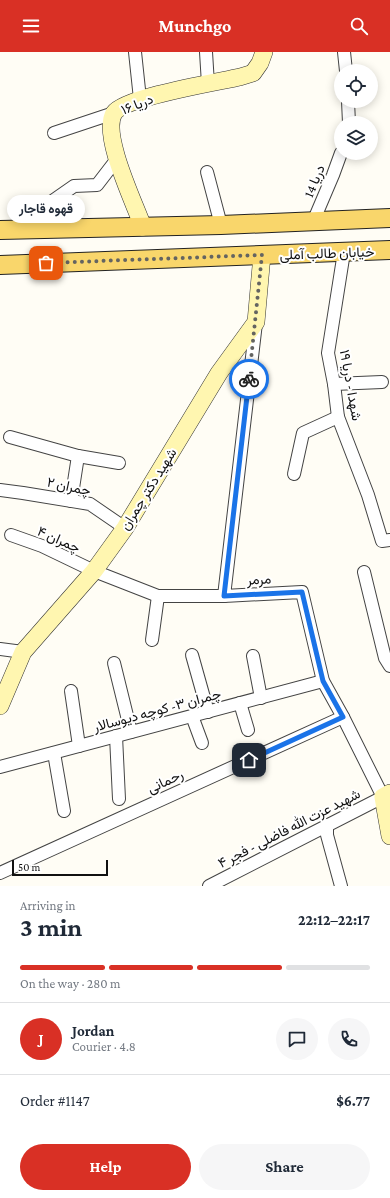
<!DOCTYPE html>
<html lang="en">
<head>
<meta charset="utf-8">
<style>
	:root { --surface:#fff; --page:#f6f6f7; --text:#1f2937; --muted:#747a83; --line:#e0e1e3; --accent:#d93025 }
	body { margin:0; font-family:"Crimson Pro",Vazirmatn,serif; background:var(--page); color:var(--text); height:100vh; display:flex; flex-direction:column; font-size:15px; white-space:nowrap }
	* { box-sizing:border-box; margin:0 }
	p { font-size:13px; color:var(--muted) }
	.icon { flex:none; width:22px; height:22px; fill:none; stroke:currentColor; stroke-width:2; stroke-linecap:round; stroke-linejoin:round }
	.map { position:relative; height:834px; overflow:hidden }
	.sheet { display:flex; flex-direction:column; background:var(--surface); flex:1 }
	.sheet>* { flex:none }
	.tools { position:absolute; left:334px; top:12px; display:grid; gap:8px }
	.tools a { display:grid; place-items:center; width:44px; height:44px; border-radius:50%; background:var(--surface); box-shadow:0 2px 10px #0003; font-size:20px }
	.scale { position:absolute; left:12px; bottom:10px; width:96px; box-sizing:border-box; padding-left:4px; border:2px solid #111; border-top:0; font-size:11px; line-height:14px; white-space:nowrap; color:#111; -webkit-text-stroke:3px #fff; paint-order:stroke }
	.pin { position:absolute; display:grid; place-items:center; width:34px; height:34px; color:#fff; margin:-17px; border-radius:8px; box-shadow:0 2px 6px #0006 }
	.courier { position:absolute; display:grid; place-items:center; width:40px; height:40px; margin:-20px; border:3px solid #1a73e8; border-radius:50%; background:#fff; color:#222; box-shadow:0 1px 5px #0007 }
	.bubble { position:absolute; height:28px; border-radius:14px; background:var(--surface); box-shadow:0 2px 10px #0003; font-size:13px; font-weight:700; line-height:28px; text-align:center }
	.summary em { font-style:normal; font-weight:700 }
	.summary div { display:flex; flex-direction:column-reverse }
	.summary { display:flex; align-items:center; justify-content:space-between; height:68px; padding:0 20px }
	h1 { font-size:26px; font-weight:700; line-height:30px }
	.bar { display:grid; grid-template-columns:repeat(4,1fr); gap:6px 4px; align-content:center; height:48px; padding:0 20px }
	.bar i { height:5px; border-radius:3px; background:var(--line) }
	.bar .on { background:var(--accent) }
	.bar p { grid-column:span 4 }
	.line { display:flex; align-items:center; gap:10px; padding:0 20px; border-top:1px solid var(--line) }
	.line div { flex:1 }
	.round { display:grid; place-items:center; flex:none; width:42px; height:42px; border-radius:21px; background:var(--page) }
	.cta { display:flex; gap:8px; margin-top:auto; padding:8px 20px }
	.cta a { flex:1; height:46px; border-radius:24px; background:var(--accent); color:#fff; font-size:16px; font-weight:700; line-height:46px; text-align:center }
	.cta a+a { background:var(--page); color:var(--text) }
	header { display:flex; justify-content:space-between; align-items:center; height:52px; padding:0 20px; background:var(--accent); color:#fff; font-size:18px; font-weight:700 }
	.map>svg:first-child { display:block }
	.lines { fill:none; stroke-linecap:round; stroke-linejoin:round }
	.street-casing { stroke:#444; stroke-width:14 }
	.secondary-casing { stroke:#333; stroke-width:18 }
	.primary-casing { stroke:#222; stroke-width:20 }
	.street { stroke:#fff; stroke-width:12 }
	.secondary { stroke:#fff6b0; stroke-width:17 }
	.primary { stroke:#f9d66b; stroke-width:18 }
	.done { stroke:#646461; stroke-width:4; stroke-dasharray:0 7.2 }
	.route { stroke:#1a73e8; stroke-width:5 }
	.labels { text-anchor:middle; stroke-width:4; stroke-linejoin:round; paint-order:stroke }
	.street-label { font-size:14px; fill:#111; stroke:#fff }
</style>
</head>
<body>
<header><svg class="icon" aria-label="menu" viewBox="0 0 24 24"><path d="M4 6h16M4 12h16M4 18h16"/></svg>Munchgo<svg class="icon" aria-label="search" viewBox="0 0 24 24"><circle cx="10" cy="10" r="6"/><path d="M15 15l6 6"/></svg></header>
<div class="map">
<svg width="390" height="834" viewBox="0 0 390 834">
	<rect width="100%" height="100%" fill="#fffdf5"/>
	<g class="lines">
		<defs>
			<g id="street">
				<path d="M135,0L140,47"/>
				<path d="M206,0L208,32"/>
				<path d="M344,0L346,19"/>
				<path d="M348,49L349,71"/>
				<path d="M54,81L114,61"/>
				<path d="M207,120L221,173"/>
				<path d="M41,157L74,134L97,133L117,107"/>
				<path d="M313,170L333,123L341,101"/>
				<path d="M344,200L328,301L334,332L338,365L368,443L382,489L390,488"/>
				<path d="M334,332L382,330"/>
				<path d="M10,385L78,404L119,411"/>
				<path d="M294,422L303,381L338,365"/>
				<path d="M0,438L23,441L90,452L125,476"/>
				<path d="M71,449L78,404"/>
				<path d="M11,483L42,494L94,519L158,544H224"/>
				<path d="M364,520L385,606L390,614"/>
				<path d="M152,588L158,544"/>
				<path d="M0,597L23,600"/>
				<path d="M192,603L208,660"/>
				<path d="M253,604L261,646"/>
				<path d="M114,611L131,680"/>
				<path d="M71,639L79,694"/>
				<path d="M240,651L248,678"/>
				<path d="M192,664L202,691"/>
				<path d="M116,684L119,747"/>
				<path d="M54,701L64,759"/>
				<path d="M0,715L323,629"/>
				<path d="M327,773V783L341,834"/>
				<path d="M0,821L343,665"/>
				<path d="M209,834L383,745L343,665L323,629L302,540L224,544L256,271"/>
			</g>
			<g id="secondary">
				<path d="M143,175C135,152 101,83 114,61C125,45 218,30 240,25L253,21L260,11L264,0"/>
				<path d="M0,654L23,600L94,519L125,476L219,321L256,270L262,203"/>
				<path d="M390,741L383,745L390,784"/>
			</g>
			<g id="primary">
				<path d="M0,178L221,173L390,166"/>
				<path d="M0,213L390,198"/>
			</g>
		</defs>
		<use href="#street" class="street-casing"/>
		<use href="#secondary" class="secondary-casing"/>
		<use href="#primary" class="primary-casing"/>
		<use href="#street" class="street"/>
		<use href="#secondary" class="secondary"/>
		<use href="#primary" class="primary"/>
	</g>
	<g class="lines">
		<path class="done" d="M46,211L262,203L249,327"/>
		<path class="route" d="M249,708L343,665L323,629L302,540L224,544L249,327"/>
	</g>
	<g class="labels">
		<g class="street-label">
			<text transform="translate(137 52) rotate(-22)" y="5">دریا ۱۶</text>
			<text transform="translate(314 129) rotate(-67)" y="5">دریا 14</text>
			<text transform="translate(327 201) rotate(-2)" y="5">خیابان طالب آملی</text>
			<text transform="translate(351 333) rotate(80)" y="5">شهدا - دریا ۱۹</text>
			<text transform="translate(69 434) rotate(12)" y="5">چمران ۲</text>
			<text transform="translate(148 437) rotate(-58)" y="5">شهید دکتر چمران</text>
			<text transform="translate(59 487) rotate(24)" y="5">چمران ۴</text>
			<text transform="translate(259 527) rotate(-3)" y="5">مرمر</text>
			<text transform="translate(157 658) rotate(-15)" y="5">چمران ۳- كوچه ديوسالار</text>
			<text transform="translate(165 729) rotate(-25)" y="5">رحمانی</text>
			<text transform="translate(289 776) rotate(-27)" y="5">شهید عزت الله فاضلی - فجر ۴</text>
		</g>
	</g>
</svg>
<div class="tools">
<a><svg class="icon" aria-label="locate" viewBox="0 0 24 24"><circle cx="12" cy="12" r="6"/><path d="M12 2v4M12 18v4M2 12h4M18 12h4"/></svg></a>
<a><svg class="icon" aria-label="layers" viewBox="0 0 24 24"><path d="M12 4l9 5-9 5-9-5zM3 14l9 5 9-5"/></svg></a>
</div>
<div class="scale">50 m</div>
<div class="pin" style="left:46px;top:211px;background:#ea580c"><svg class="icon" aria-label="bag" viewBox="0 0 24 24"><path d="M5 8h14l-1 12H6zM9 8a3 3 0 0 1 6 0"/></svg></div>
<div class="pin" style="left:249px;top:708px;background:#1f2937"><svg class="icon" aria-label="home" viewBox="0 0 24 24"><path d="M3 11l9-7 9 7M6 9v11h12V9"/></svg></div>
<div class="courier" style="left:249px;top:327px"><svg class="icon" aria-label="bike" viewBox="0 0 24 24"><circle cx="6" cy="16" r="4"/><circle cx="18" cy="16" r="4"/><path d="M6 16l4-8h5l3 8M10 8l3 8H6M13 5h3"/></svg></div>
<div class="bubble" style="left:7px;top:143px;width:78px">قهوه قاجار</div>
</div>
<section class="sheet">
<div class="summary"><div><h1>3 min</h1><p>Arriving in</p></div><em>22:12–22:17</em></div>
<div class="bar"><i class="on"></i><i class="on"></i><i class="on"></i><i></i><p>On the way · 280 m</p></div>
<div class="line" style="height:72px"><b class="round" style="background:var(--accent);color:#fff">J</b><div><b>Jordan</b><p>Courier · 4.8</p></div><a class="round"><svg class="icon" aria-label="chat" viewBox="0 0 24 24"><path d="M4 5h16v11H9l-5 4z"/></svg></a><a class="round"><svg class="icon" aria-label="phone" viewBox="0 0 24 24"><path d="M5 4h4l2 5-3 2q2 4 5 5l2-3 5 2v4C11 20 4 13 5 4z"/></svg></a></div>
<div class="line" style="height:52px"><div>Order #1147</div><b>$6.77</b></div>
<div class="cta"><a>Help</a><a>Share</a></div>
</section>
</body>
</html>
